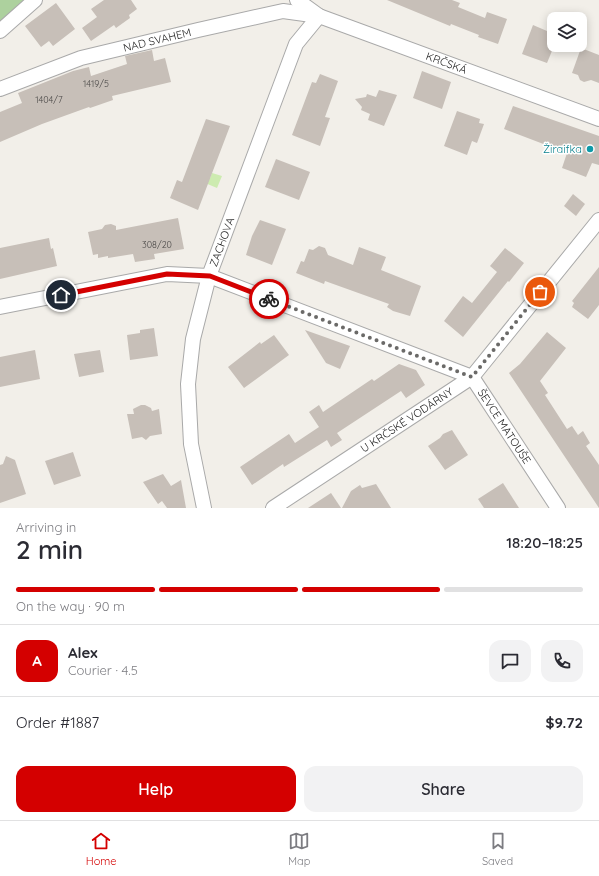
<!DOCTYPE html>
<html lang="en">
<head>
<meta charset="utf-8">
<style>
	:root { --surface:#fff; --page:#f2f2f3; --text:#2b2b33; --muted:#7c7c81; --line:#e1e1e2; --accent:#d40000 }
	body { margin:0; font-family:Quicksand,sans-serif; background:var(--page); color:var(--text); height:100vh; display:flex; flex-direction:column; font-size:15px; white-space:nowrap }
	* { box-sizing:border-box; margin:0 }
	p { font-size:13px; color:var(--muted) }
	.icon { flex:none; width:22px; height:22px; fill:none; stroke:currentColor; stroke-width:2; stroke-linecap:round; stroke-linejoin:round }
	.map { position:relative; height:508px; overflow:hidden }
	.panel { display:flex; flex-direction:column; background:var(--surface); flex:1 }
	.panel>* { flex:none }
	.controls { position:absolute; left:547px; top:12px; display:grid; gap:8px }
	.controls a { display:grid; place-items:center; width:40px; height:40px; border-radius:8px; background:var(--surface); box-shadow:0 2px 10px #0003; font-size:20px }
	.pin { position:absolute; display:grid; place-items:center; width:34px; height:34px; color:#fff; margin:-17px; border:2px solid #fff; border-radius:50%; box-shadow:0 1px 4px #0007 }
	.courier { position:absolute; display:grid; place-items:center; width:40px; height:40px; margin:-20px; border:3px solid #d40000; border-radius:50%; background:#fff; color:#222; box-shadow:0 1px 5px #0007 }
	.head em { font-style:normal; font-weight:600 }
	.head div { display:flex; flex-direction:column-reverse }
	.head { display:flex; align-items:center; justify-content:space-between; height:68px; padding:0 16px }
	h1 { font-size:26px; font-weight:600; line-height:30px }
	.bar { display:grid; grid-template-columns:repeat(4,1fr); gap:6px 4px; align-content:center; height:48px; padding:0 16px }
	.bar i { height:5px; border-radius:3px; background:var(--line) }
	.bar .active { background:var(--accent) }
	.bar p { grid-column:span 4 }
	.line { display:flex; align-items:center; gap:10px; padding:0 16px; border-top:1px solid var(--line) }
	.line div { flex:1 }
	.round { display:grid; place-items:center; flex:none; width:42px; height:42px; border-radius:12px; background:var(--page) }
	.cta { display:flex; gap:8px; margin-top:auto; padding:8px 16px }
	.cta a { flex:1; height:46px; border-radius:12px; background:var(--accent); color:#fff; font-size:16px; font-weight:600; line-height:46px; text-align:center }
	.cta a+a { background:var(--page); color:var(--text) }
	.dock { display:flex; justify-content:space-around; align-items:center; height:56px; border-top:1px solid var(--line); background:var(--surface); font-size:11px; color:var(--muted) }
	.dock a { display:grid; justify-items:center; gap:2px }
	.dock .active { color:var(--accent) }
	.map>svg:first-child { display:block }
	.grass { fill:#cdebb0 }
	.forest { fill:#add19e }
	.building { fill:#c7bfb8 }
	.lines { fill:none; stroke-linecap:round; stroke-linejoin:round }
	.street-casing { stroke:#a9a9a9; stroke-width:16 }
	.street { stroke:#fff; stroke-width:14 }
	.done { stroke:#6b6a68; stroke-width:4; stroke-dasharray:0 7.2 }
	.route { stroke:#d40000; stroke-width:5 }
	.culture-dot { fill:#0f9aa8; stroke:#fff; stroke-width:1.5 }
	.labels { text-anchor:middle; stroke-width:3; stroke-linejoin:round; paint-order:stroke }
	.number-label { font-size:9px; fill:#4b4948 }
	.street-label { font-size:11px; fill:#222; stroke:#fff }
	.culture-label { font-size:11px; fill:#0d838f; stroke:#fff; text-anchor:end }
</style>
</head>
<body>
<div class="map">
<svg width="599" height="508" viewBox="0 0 599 508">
	<rect width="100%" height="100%" fill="#f2efe9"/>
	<path class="grass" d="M212,173L222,176L217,188L198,180L210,178Z"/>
	<path class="forest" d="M0,0H25L0,21Z"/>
	<g class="building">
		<path d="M104,0H131L137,9L129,15L130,18L116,28L114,25L91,41L82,28L97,17L91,9Z"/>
		<path d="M387,0H452L460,3L458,7L485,18L487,12L507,19L498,44L478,37L479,35L451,24L450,26Z"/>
		<path d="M56,3L75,29L53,46L49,41L41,47L25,26Z"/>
		<path d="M533,25L554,34V46L547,63L522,54Z"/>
		<path d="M581,48L599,55V83L591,80L584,82L580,80L578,75L572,73Z"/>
		<path d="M152,50L154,61L165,58L171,82L112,96L113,100L90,108L89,107L42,124L0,142V112L22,103L18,93L73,71L89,67L91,76L127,64L125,56Z"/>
		<path d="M422,71L451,82L442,109L413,98Z"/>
		<path d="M320,74L338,81L325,117L330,118L320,146L292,135L312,82L316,83Z"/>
		<path d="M379,90L397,95L384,126L368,120L370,114L361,110L362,107L355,99L366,97L367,94L376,97Z"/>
		<path d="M513,106L599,136V165L592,163L586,177L573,172L562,168L567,153L504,129Z"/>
		<path d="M457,111L480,119L479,123L484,124L477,143L472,141L467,155L444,146Z"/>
		<path d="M206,119L230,126L198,210L170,198L177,180L182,182Z"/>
		<path d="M276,159L310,172L299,200L265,187Z"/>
		<path d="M573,194L585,204L576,216L564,206Z"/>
		<path d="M178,218L184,249L154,254L155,259L135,262L133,254L108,258V256L98,258V254L93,255L88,232L102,229L105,225L111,224L116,226V230Z"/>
		<path d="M260,220L286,229L272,265L246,255L252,236Z"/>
		<path d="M49,238L51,249L53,248L57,266L0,279V248Z"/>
		<path d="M319,246L325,248L328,255L353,265L359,247L386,257L381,270L421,286L410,316L393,311L387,307L389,304L325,281L324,284L296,273L301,261L304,262L309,249L313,250Z"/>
		<path d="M505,248L524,263L509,282L508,281L463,337L444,321L463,296L472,303L497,272L490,266Z"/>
		<path d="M599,267V305L588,319L572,307L574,303L572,301Z"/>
		<path d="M154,328L158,356L130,360L127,335L140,333V330Z"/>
		<path d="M305,330L350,346L340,369L326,363Z"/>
		<path d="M547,332L566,348L540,381L548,393L545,395L567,429L572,426L578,435L583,431L590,443L586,446L599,465V508L509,373L520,364Z"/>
		<path d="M274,335L289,355L244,388L228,367L260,342L261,344Z"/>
		<path d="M35,350L40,379L0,387V357Z"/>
		<path d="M100,350L104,372L79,377L74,354Z"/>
		<path d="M399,364L416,370L425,385L406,398L401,391L337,433L342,440L331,447L327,440L284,467L283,464L252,485L240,467L289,434L295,443L319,427L309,412L319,405L323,412L372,379L374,381Z"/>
		<path d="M141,405H145L151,408L152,411L159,409L162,434L150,436L146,440L142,437L132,439L127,414H134L133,409Z"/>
		<path d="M452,430L468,455L445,470L428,446L440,438L443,434Z"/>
		<path d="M73,452L81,476L54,485L45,461Z"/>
		<path d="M6,456L15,460L26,494L0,503V465L3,464Z"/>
		<path d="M163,474L171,486L181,480L186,508H167L162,501L158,504L143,482Z"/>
		<path d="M503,483L519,508H484L478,499Z"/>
		<path d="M376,484L391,508H342L351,491L360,485L362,488Z"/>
		<path d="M331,493L341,508H308Z"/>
	</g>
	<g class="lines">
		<defs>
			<g id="street">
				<path id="s1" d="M297,0L319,16L599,119"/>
				<path d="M0,31L35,0"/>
				<path id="s2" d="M0,89L81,58L198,30L283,11L319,16"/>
				<path id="s3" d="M0,307L167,274L209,276L472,377L558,508"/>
				<path id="s4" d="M204,508L191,444L188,384L193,339L209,276L296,44L319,16"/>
				<path id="s5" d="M273,508L472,377L599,220"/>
			</g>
		</defs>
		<use href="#street" class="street-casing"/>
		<use href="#street" class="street"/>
	</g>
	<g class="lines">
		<path class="done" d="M269,299L472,377L540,292"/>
		<path class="route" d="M61,295L167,274L210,276L269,299"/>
	</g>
	<circle class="culture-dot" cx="590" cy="149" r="4"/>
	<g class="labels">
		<g class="number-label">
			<text x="96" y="87">1419/5</text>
			<text x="49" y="103">1404/7</text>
			<text x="157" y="248">308/20</text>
		</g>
		<g class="street-label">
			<text dy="4" stroke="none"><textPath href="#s2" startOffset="165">NAD SVAHEM</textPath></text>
			<text dy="4" stroke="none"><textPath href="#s1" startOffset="163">KRČSKÁ</textPath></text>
			<text dy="4" stroke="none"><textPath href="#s4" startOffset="272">ZACHOVA</textPath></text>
			<text dy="4" stroke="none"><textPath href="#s5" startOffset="160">U KRČSKÉ VODÁRNY</textPath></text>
			<text dy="4" stroke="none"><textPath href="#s3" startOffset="553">ŠEVCE MATOUŠE</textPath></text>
		</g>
		<g class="culture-label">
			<text x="582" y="153">Žiraifka</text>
		</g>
	</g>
</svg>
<div class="controls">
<a><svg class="icon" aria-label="layers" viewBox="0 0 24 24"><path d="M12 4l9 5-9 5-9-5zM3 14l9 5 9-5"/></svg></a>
</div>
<div class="pin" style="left:540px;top:292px;background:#ea580c"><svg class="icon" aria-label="bag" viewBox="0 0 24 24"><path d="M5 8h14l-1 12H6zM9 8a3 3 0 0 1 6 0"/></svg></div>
<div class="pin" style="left:61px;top:295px;background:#1f2937"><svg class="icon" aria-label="home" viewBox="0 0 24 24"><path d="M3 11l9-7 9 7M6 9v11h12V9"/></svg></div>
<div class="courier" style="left:269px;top:299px"><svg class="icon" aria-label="bike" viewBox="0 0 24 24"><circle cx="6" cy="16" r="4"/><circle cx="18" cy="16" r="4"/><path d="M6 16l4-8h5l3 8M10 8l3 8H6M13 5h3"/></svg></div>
</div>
<section class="panel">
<div class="head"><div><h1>2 min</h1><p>Arriving in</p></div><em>18:20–18:25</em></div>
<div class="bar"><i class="active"></i><i class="active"></i><i class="active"></i><i></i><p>On the way · 90 m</p></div>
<div class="line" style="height:72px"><b class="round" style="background:var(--accent);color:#fff">A</b><div><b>Alex</b><p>Courier · 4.5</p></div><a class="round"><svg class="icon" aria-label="chat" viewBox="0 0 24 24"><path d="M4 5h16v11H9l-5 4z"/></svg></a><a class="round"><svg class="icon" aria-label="phone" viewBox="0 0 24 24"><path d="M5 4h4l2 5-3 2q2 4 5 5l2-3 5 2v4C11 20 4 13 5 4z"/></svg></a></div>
<div class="line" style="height:52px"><div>Order #1887</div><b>$9.72</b></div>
<div class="cta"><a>Help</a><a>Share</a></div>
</section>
<nav class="dock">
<a class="active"><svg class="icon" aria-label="home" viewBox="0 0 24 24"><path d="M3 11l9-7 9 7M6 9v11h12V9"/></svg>Home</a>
<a><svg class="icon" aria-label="map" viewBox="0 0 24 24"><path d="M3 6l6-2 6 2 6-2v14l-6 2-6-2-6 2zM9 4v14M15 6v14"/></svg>Map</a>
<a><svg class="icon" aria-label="saved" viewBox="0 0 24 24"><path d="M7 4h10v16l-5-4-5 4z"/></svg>Saved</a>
</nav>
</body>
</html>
